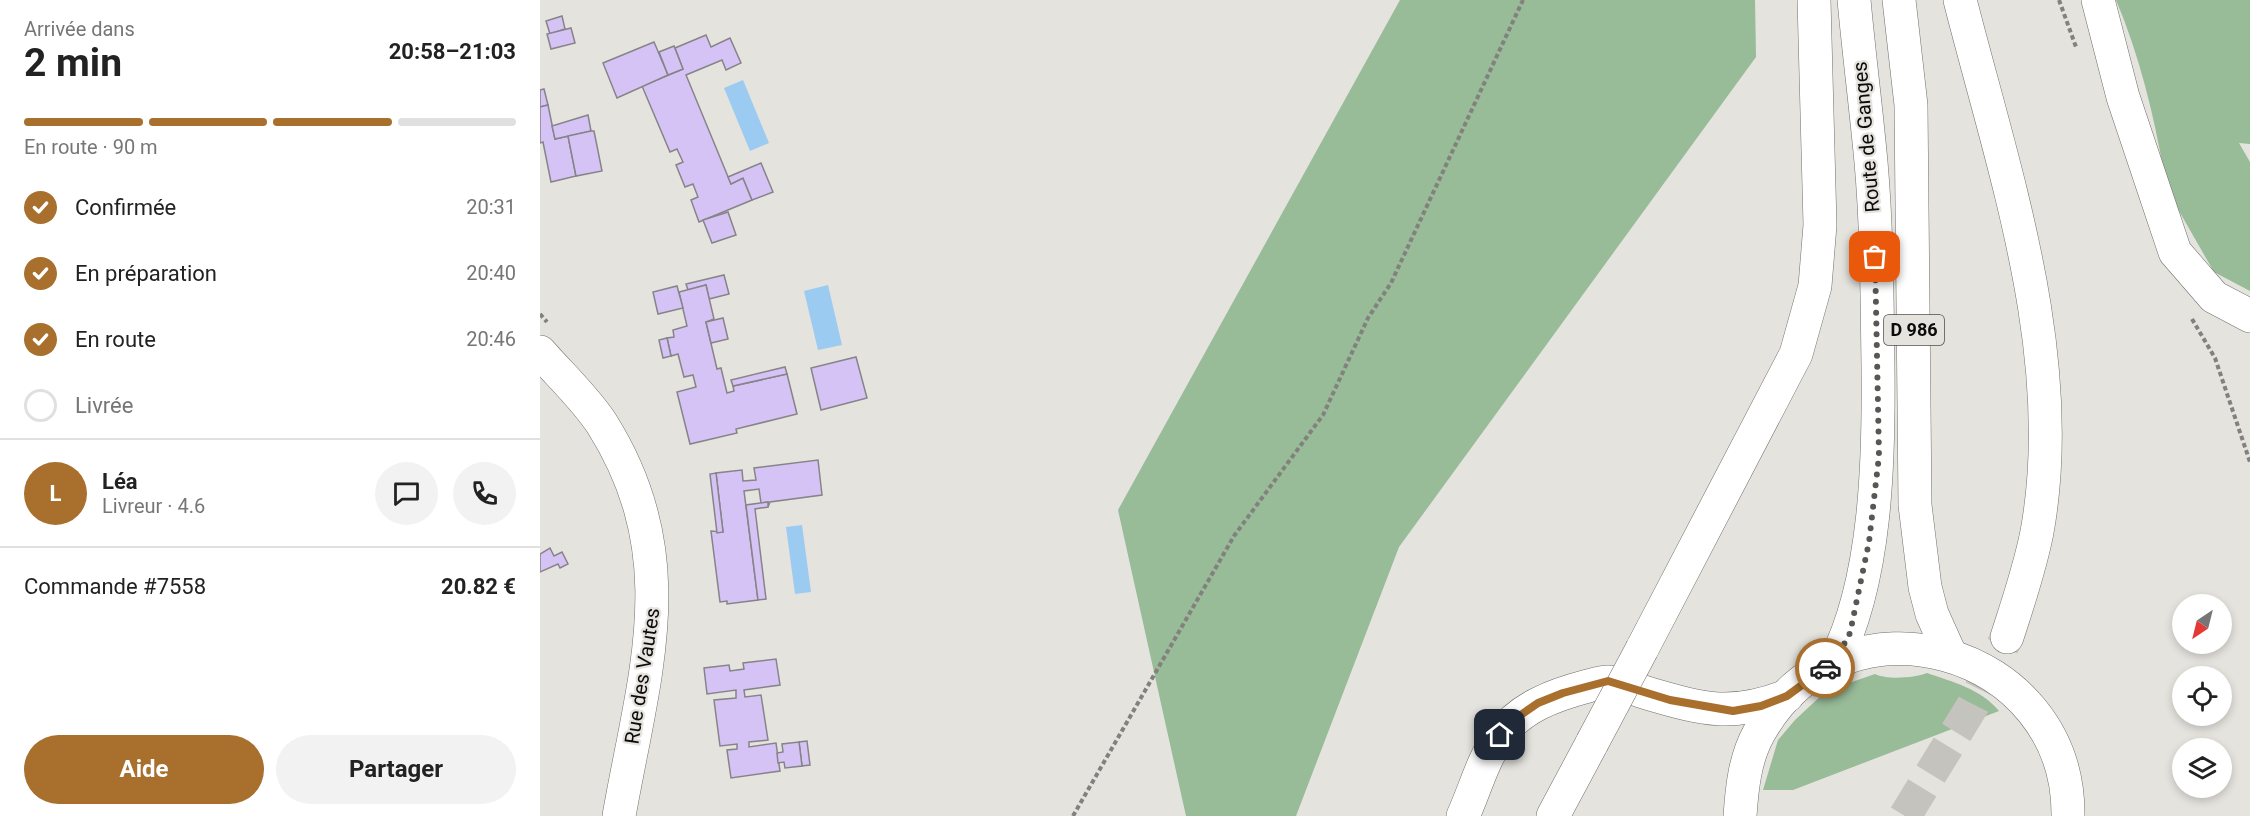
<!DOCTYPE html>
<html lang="fr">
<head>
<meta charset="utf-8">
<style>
	:root { --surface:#fff; --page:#f2f2f2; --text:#222; --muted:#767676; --line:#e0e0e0; --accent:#a86f2d }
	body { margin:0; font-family:Roboto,sans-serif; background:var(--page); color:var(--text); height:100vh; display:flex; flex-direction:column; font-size:22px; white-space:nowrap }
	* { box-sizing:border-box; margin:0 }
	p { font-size:20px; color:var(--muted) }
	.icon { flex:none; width:33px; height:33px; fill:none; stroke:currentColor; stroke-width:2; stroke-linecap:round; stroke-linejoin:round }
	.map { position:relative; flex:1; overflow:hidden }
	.details { display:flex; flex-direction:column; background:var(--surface); width:540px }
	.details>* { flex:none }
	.needle { width:39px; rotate:215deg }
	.fabs { position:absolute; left:1632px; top:594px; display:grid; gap:12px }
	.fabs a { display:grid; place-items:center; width:60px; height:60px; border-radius:50%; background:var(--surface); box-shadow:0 3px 9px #0003; font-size:30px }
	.pin { position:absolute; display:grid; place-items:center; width:51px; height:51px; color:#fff; margin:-26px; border-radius:12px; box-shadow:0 3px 9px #0006 }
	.courier { position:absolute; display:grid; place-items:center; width:60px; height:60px; margin:-30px; border:4px solid #a86f2d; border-radius:50%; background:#fff; color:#222; box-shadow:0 2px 8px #0007 }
	.head em { font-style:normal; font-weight:700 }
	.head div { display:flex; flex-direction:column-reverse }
	.head { display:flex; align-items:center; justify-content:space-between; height:102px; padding:0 24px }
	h1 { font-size:39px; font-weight:700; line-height:45px }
	.bar { display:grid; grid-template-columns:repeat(4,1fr); gap:9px 6px; align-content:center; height:72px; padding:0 24px }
	.bar i { height:8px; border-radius:4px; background:var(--line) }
	.bar .on { background:var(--accent) }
	.bar p { grid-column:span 4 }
	.line { display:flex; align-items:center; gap:15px; padding:0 24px; border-top:2px solid var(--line) }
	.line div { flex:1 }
	.round { display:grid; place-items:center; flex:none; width:63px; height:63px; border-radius:32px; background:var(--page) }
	ol { padding:0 24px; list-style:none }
	li { display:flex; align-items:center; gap:18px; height:66px }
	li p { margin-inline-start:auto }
	li .icon { padding:6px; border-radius:50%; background:var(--accent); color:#fff; stroke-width:4 }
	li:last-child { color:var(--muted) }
	li i { width:33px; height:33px; border:3px solid var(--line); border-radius:50% }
	.cta { display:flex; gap:12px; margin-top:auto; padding:12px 24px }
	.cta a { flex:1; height:69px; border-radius:36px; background:var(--accent); color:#fff; font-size:24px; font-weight:700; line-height:69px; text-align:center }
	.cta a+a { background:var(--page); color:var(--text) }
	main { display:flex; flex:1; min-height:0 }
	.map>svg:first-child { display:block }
	.green { fill:#98bb98 }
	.water { fill:#9bcbf1 }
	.building { fill:#d6c3f6; stroke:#868489; stroke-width:1.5 }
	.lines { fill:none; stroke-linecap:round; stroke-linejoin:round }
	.primary-tunnel { stroke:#c4c3be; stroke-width:33; stroke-dasharray:33 16; stroke-linecap:butt }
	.tertiary-casing { stroke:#71706c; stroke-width:34 }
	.primary-casing { stroke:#71706c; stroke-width:34 }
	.path { stroke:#82817e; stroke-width:4; stroke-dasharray:4.5 3; stroke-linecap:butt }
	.tertiary { stroke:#fff; stroke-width:33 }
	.primary { stroke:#fff; stroke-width:33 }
	.primary-bridge-casing { stroke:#71706c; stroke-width:34; stroke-linecap:butt }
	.primary-bridge { stroke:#fff; stroke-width:33 }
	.done { stroke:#585754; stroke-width:6; stroke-dasharray:0 10.8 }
	.route { stroke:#a86f2d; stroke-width:8 }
	.labels { text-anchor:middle; stroke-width:4.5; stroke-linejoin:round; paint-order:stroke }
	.shield { fill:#e4e3de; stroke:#4d4c4a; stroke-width:1.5 }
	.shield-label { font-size:18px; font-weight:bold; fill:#0c0b0a }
	.street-label { font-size:20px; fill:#0c0b0a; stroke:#e4e3de }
</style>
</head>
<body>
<main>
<section class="details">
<div class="head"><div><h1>2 min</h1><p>Arrivée dans</p></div><em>20:58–21:03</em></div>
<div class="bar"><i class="on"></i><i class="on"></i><i class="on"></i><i></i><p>En route · 90 m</p></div>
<ol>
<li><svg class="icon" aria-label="check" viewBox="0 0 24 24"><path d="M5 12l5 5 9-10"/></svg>Confirmée<p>20:31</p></li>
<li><svg class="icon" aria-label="check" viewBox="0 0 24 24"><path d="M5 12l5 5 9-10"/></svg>En préparation<p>20:40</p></li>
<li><svg class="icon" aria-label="check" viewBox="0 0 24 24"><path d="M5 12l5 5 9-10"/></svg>En route<p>20:46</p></li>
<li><i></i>Livrée</li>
</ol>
<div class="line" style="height:108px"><b class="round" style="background:var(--accent);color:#fff">L</b><div><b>Léa</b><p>Livreur · 4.6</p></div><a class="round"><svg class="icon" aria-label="chat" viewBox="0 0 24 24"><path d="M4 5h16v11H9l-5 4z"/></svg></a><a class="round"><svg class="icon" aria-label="phone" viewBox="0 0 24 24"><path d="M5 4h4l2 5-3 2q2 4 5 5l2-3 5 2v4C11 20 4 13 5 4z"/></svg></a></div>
<div class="line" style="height:78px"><div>Commande #7558</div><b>20.82 €</b></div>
<div class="cta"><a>Aide</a><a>Partager</a></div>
</section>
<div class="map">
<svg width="1710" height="816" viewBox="0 0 1710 816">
	<rect width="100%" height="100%" fill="#e4e3de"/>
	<g class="green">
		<path d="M860,0H1215L1216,57L859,547L756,816H646L578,510Z"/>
		<path d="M1576,0H1710V144L1699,143L1710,162V291L1674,272L1619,176L1624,173C1614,115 1599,54 1576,0Z"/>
		<path d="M1387,673C1413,682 1441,689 1459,711L1253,790H1223L1238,740L1255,720L1286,691L1335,674C1347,680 1374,678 1387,673Z"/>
	</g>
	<g class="water">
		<path d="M203,80L229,143L210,151L184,88Z"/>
		<path d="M288,285L302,345L278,350L264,291Z"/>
		<path d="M262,525L271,592L255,594L246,527Z"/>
	</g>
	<g class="building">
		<path d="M22,16L25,29L10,34L6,21Z"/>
		<path d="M31,28L35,43L11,49L7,34Z"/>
		<path d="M166,35L171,47L190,38L201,63L186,70L182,60L146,75L191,184L203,178L212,200L159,222L151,200L158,197L153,184L145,187L136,165L143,162L137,149L130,152L102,86L143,69L135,48Z"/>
		<path d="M114,42L128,75L77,98L63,63Z"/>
		<path d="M134,46L143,69L128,75L119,52Z"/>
		<path d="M4,89L8,105L0,107V90Z"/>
		<path d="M8,105L15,139L28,136L36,176L11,182L3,142L0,143V107Z"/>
		<path d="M48,115L51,131L15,139L12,126Z"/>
		<path d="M51,131H54L62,171L36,176L28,136Z"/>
		<path d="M221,163L233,192L212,200L203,178L191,184L188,177Z"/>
		<path d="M188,212L196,235L172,243L163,220Z"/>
		<path d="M184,275L189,294L169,299L166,285L148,290L146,284Z"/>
		<path d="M166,285L174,319L166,322L177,369L181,368L187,393L194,391L193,386L247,374L257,414L196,429L197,433L150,444L137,392L156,387L153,375L144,377L138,354L131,356L127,338L134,337L133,330L147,326L139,292Z"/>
		<path d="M137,286L143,308L118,314L113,292Z"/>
		<path d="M183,318L188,339L171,343L166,322Z"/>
		<path d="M127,338L131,356L123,358L119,340Z"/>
		<path d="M316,357L327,398L281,410L271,368Z"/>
		<path d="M245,367L247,374L193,386L191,380Z"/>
		<path d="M278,460L282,495L230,502L228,507V502L221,503L219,489L204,491L218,600L187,604V601L180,602L171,531L183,532L176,473L202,470L203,481L216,480L214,468Z"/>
		<path d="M176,473L183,532L177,533L170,474Z"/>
		<path d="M228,502V507L215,509L226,599L218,600L206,505Z"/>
		<path d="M10,548L14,556L22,552L28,564L20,568L18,564L0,572V554Z"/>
		<path d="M236,659L240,685L204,690L205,697L221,695L228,740L209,742V747L236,743L240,771L191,778L187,750L197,749V744L180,746L174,700L196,698V690L167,694L164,668L189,665L190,671L204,669L203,663Z"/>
		<path d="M267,741L270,765L262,766L259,742Z"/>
		<path d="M259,742L262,766L245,768L244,762L238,763L237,753L243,752L242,744Z"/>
	</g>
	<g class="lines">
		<path class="primary-tunnel" d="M1365,816L1433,705L1467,637"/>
		<defs>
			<g id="tertiary">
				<path d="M1558,0L1583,97L1635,252L1674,297L1710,316"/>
				<path d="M0,352C20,375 45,398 62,424C146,557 104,674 79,816"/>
			</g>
			<g id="primary">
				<path d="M1359,0L1371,105L1375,505L1385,587L1392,614L1410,654"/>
				<path d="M1420,0C1463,169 1529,356 1497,532C1490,568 1478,603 1467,637"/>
				<path d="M1102,649L1256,354L1275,286L1280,225L1274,0"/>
				<path d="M1294,663C1337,581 1339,457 1338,366C1337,298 1337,230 1331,162C1326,108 1319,54 1314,0"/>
				<path d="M923,816C935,790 942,761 959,737C980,707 1014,695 1048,686C1055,684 1064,681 1070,682C1083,684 1097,690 1110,694C1165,710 1192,717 1247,696"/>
				<path d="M1013,816L1052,743"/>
				<path d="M1200,816C1202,787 1205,758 1219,733C1302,583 1530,647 1528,816"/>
			</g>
		</defs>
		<use href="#tertiary" class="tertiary-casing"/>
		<use href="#primary" class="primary-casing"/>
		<g class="path">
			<path d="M1519,0L1536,47"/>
			<path d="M0,314L7,322"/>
			<path d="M1652,319L1675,358L1710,462"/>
			<path d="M533,816L694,536L783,415L828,318L851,283L983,0"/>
		</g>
		<use href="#tertiary" class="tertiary"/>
		<use href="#primary" class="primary"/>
		<defs>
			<path id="primary-bridge" d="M1052,743L1102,649"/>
		</defs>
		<use href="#primary-bridge" class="primary-bridge-casing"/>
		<use href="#primary-bridge" class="primary-bridge"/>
	</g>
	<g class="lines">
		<path class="done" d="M1285,668L1294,663L1310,633L1329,542L1339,456L1335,257"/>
		<path class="route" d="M960,735L975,719L998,703L1023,693L1068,681L1130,700L1193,711L1221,706L1247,696L1285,668"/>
	</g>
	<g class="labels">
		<rect class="shield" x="1344" y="315" width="60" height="30" rx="4.5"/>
		<g class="shield-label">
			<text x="1374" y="336">D 986</text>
		</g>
		<g class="street-label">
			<text transform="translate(1326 137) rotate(-95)" y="7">Route de Ganges</text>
			<text transform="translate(102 676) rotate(-81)" y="7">Rue des Vautes</text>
		</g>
	</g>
</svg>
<div class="fabs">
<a><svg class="needle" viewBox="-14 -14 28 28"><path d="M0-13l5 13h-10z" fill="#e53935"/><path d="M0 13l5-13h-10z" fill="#767676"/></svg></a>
<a><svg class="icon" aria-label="locate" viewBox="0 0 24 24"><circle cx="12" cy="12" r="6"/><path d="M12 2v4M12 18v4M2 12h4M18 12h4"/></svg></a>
<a><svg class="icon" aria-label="layers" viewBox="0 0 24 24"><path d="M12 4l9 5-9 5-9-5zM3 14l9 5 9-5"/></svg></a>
</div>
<div class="pin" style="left:1335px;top:257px;background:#ea580c"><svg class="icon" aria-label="bag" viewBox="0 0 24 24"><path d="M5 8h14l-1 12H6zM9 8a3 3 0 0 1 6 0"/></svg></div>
<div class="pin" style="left:960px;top:735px;background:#1f2937"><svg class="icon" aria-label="home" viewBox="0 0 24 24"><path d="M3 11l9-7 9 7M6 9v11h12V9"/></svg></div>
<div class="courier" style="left:1285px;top:668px"><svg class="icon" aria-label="car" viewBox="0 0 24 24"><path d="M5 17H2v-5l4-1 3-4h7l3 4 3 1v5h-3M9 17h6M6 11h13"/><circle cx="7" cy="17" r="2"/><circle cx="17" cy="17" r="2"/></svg></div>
</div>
</main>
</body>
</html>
